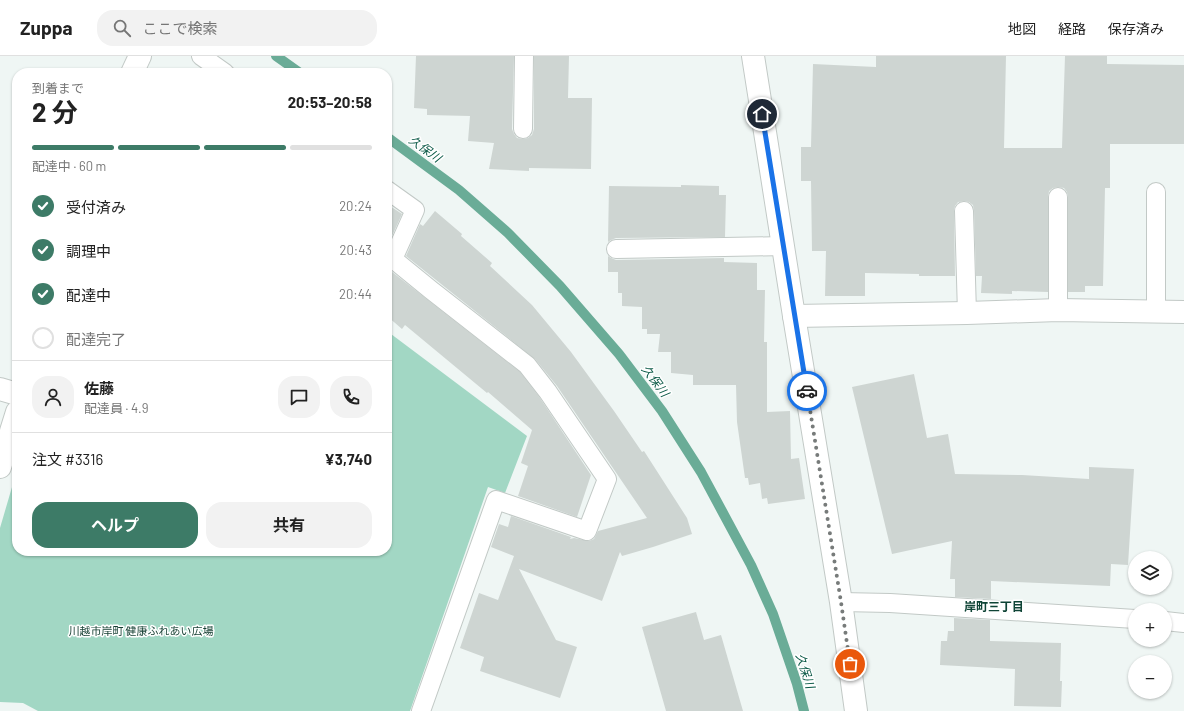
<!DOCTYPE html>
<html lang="ja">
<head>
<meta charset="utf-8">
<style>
	:root { --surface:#fff; --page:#f2f2f2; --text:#222; --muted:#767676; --line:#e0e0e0; --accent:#3d7b67 }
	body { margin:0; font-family:Barlow,"Noto Sans JP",sans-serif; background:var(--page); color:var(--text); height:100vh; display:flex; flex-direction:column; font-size:15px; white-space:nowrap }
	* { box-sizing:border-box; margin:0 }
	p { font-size:13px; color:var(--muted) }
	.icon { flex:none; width:22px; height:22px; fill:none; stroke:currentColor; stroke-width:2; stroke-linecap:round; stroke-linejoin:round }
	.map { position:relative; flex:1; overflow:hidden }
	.drawer { position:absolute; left:12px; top:12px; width:380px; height:488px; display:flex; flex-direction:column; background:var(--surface); border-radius:16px; box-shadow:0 1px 3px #0004 }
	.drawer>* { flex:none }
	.buttons { position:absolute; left:1128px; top:495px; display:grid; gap:8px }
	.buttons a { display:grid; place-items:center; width:44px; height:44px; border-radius:50%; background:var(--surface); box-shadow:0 1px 3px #0004; font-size:20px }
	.pin { position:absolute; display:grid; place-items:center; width:34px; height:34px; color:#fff; margin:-17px; border:2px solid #fff; border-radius:50%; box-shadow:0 1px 4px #0007 }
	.courier { position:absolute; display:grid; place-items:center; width:40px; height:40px; margin:-20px; border:3px solid #1a73e8; border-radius:50%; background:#fff; color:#222; box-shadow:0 1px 5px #0007 }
	.overview em { font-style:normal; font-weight:700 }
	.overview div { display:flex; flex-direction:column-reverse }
	.overview { display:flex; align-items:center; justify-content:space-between; height:68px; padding:0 20px }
	h1 { font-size:26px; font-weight:700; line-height:30px }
	.bar { display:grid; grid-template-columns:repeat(4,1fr); gap:6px 4px; align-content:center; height:48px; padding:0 20px }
	.bar i { height:5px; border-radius:3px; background:var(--line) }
	.bar .current { background:var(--accent) }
	.bar p { grid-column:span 4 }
	.line { display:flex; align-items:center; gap:10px; padding:0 20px; border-top:1px solid var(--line) }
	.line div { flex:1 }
	.round { display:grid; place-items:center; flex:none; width:42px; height:42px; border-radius:16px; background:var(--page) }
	ol { padding:0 20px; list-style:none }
	li { display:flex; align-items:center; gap:12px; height:44px }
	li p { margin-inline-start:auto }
	li .icon { padding:4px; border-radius:50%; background:var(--accent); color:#fff; stroke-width:4 }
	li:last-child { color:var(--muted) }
	li i { width:22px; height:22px; border:2px solid var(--line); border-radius:50% }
	.primary-button { display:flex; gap:8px; margin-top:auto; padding:8px 20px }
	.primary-button a { flex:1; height:46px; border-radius:16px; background:var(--accent); color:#fff; font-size:16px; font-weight:700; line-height:46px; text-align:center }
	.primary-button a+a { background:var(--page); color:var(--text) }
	header { display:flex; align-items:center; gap:24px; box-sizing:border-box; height:56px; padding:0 20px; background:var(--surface); border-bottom:1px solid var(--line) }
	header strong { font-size:19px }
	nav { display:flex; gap:22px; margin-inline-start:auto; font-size:14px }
	.search { width:280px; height:36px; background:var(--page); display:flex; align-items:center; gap:10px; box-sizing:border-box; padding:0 14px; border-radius:16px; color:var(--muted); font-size:15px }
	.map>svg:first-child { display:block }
	.green { fill:#a2d7c4 }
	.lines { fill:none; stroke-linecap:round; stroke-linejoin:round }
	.stream { stroke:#6aac97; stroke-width:10 }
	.building { fill:#ced5d2 }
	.service-casing { stroke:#c2c9c6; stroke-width:20 }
	.minor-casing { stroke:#c2c9c6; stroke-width:24 }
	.service { stroke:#fff; stroke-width:18 }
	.minor { stroke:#fff; stroke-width:22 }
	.done { stroke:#777b7a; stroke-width:4; stroke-dasharray:0 7.2 }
	.route { stroke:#1a73e8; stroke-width:5 }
	.labels { text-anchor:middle; stroke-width:3; stroke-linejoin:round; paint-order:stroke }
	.park-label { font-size:11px; fill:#123d30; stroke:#fff }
	.water-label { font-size:12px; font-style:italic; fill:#0a5946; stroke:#fff }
	.neighbourhood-label { font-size:12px; font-weight:bold; fill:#0f4436; stroke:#fff }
</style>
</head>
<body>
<header>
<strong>Zuppa</strong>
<div class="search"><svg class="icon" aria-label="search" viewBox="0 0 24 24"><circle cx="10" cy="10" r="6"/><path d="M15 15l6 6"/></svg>ここで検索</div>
<nav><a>地図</a><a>経路</a><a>保存済み</a></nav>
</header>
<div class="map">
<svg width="1184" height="655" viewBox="0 0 1184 655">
	<rect width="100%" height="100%" fill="#eff6f4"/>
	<path class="green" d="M387,275L527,380L505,437L488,431L410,655H38L23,647L0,646V472L17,414V495H387Z"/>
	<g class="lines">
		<g class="stream">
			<path d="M276,0L300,17"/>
			<path d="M387,81L459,134L508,177L560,230L619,298L662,355L701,416L751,509L773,558L797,628L804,655"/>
		</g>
	</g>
	<g class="building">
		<path d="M416,0H514L512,73L514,78L517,82L523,83L528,82L532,79L534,73V0H569L568,42H592L591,113L529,112V115L489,113L494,87L468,85L470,60L427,59V53L414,52Z"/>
		<path d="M876,0H1006L1004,92H1062L1065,0H1107V8L1184,9V88H1110V132H1105L1103,230H1085V236H1068V141L1067,136L1064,132L1058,131L1053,132L1049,135L1048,141V236L1012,235V238L981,237L982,220H976L974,154L973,149L969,146L964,145L958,146L955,150L954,155L955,220H919V218L865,217V240H825L826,195H812L811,125H801V91H811L813,8L876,11Z"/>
		<path d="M681,129L719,130V139H726L725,181L616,182L611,184L608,186L609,130L681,131Z"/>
		<path d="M387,148L402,158L387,191Z"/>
		<path d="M435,155L462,178L461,180L492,207L490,210L532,249L571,296L614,355L642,396L644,395L687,462L692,478L653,491L622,500L620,496L602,545L519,513L556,584L577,591L560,642L480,615L484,601L460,592L479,537L498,544L514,500L491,491L499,468L508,471L511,460L571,481L570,483L574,482L589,485L594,483L598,475L647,462L557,330L535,303L406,200L420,168L423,170Z"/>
		<path d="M608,200L611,202L616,204L724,202V206L757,207V234H765L764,286H767V356L790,355L791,403L799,402L805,443L768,448L767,442L762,443L760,427L749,429L748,422H745L737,366L736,329H693V319L671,317V296H658L660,278H647V273H642V251L622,250V237H618V216H608Z"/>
		<path d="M387,212L520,316L540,342L591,419L577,461L518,440L528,410L521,407L532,374L488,336L487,337L405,269L402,273L387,260Z"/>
		<path d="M914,318L927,382L948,378L955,418L1022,419L1089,423V411L1134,413L1128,509L1111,508L1110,530L991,525V543L955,541V523H950L952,485L892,498L852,331Z"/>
		<path d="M696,556L704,584L721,579L743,655H666L642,571Z"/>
		<path d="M954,562L990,564V585L1061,587L1060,625H1062L1061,651L1014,650L1015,613L940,609L941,585H947L948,575H954Z"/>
	</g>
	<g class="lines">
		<defs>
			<g id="service">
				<path d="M201,0L225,17"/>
				<path d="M523,73L524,0"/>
				<path d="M387,134L415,154L393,203L431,234L527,309L548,336L607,423L587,475L496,444L421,655"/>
				<path d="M1156,136V256"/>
				<path d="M1058,141V254"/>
				<path d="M964,155L967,257"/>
				<path d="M616,193L784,190"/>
				<path d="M841,546L890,547L1135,563"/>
				<path d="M1165,565L1184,567"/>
			</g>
			<g id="minor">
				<path d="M753,0L794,260L841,546L856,655"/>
				<path d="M132,17L140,0"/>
				<path d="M794,260L967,257L1058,254L1184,256"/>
				<path d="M0,333L17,338"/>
				<path d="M0,411L17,356"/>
			</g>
		</defs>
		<use href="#service" class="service-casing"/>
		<use href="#minor" class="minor-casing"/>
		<use href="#service" class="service"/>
		<use href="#minor" class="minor"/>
	</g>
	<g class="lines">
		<path class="done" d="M807,335L841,546L850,608"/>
		<path class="route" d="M762,58L807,335"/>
	</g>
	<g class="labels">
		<g class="park-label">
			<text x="141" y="579">川越市岸町 健康ふれあい広場</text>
		</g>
		<g class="water-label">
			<text transform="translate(425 93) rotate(36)" y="4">久保川</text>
			<text transform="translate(655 325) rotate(53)" y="4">久保川</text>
			<text transform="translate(805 615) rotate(72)" y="4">久保川</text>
		</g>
		<g class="neighbourhood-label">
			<text x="994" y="555">岸町三丁目</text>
		</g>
	</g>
</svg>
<div class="buttons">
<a><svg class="icon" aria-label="layers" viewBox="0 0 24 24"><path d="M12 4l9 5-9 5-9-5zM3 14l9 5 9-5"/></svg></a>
<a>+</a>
<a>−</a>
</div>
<div class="pin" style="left:850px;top:608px;background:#ea580c"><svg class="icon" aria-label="bag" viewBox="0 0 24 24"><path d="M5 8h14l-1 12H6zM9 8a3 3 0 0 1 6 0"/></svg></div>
<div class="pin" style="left:762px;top:58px;background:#1f2937"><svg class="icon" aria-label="home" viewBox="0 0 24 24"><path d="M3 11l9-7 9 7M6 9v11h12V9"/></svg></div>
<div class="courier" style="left:807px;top:335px"><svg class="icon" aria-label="car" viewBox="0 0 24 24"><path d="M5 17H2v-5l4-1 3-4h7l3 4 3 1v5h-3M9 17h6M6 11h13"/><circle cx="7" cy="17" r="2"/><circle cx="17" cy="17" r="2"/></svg></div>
<section class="drawer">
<div class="overview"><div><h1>2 分</h1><p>到着まで</p></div><em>20:53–20:58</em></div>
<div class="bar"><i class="current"></i><i class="current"></i><i class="current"></i><i></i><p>配達中 · 60 m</p></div>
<ol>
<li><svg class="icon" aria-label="check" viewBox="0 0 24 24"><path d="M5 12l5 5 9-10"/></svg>受付済み<p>20:24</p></li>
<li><svg class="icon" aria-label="check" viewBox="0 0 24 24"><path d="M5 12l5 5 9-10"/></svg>調理中<p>20:43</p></li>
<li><svg class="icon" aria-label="check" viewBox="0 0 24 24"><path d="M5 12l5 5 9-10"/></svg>配達中<p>20:44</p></li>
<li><i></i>配達完了</li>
</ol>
<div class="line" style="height:72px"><a class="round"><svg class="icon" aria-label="person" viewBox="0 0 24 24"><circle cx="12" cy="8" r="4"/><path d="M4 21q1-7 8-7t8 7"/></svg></a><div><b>佐藤</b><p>配達員 · 4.9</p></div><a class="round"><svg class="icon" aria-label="chat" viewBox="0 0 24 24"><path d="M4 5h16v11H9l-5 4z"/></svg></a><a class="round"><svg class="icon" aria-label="phone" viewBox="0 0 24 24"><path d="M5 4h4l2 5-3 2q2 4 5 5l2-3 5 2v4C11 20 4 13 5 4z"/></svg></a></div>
<div class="line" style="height:52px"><div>注文 #3316</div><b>¥3,740</b></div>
<div class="primary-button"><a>ヘルプ</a><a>共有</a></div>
</section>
</div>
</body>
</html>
